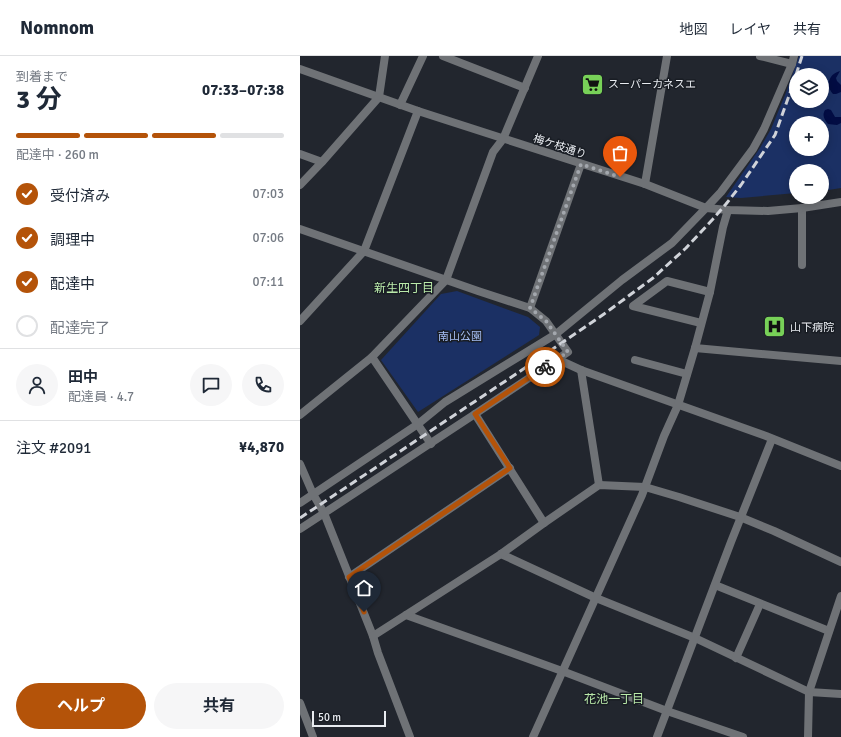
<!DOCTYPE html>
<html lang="ja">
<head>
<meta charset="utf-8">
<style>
	:root { --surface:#fff; --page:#f6f6f7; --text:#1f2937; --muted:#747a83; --line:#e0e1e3; --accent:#b45309 }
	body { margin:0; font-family:Signika,"Noto Sans JP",sans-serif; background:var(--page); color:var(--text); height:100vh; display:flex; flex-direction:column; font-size:15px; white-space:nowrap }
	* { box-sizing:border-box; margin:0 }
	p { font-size:13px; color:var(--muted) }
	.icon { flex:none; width:22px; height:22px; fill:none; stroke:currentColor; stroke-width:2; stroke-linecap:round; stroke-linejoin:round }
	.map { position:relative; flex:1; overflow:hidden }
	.side { display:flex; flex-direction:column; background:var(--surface); width:300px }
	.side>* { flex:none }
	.fabs { position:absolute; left:489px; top:12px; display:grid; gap:8px }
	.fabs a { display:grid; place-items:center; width:40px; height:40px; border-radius:50%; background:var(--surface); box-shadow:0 2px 10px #0003; font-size:20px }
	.scale { position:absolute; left:12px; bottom:10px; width:74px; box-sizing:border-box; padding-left:4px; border:2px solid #e9ecf1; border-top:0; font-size:11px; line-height:14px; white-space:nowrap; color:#e9ecf1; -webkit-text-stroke:3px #191d24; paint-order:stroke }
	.pin { position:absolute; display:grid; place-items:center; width:34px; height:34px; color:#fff; margin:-41px -17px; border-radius:50% 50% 50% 0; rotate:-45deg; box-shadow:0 0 4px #0007 }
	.pin .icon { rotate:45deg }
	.courier { position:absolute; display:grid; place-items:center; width:40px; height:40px; margin:-20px; border:3px solid #b45309; border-radius:50%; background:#fff; color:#222; box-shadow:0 1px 5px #0007 }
	.headline em { font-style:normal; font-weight:700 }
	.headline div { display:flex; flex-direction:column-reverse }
	.headline { display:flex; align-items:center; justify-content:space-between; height:68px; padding:0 16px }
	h1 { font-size:26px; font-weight:700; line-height:30px }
	.bar { display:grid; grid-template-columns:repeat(4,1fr); gap:6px 4px; align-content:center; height:48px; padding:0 16px }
	.bar i { height:5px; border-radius:3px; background:var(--line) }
	.bar .current { background:var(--accent) }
	.bar p { grid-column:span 4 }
	.line { display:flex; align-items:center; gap:10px; padding:0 16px; border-top:1px solid var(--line) }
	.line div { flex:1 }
	.round { display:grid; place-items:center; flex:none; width:42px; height:42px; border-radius:21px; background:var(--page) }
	ol { padding:0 16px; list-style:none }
	li { display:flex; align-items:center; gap:12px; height:44px }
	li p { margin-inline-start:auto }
	li .icon { padding:4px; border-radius:50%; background:var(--accent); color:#fff; stroke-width:4 }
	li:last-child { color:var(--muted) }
	li i { width:22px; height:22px; border:2px solid var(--line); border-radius:50% }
	.primary-button { display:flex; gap:8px; margin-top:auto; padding:8px 16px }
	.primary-button a { flex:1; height:46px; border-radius:24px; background:var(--accent); color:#fff; font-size:16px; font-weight:700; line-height:46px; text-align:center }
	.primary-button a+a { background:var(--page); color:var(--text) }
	header { display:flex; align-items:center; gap:24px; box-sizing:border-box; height:56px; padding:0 20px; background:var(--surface); border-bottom:1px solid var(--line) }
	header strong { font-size:19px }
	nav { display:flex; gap:22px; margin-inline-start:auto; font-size:14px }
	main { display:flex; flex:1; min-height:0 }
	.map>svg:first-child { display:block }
	.green { fill:#1b3064; fill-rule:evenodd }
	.water { fill:#020c43 }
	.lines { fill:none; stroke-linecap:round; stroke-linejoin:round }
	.minor { stroke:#6f7276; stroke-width:8 }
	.tertiary { stroke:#6f7276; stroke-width:8 }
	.rail { stroke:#d0d3d9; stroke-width:3; stroke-dasharray:8 4; stroke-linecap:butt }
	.done { stroke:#a3a7ad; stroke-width:4; stroke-dasharray:0 7.2 }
	.route { stroke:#b45309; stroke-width:5 }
	.labels { text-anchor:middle; stroke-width:3; stroke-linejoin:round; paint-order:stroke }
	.poi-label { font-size:11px; fill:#e9ecf1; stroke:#191d24; text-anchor:start }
	.street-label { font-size:11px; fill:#e9ecf1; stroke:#191d24 }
	.park-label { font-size:11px; fill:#a6bff4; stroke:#191d24 }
	.neighbourhood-label { font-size:12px; fill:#baeaaa; stroke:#191d24 }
</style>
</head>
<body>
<header>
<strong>Nomnom</strong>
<nav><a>地図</a><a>レイヤ</a><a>共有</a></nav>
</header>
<main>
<section class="side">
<div class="headline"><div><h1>3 分</h1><p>到着まで</p></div><em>07:33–07:38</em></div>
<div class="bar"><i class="current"></i><i class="current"></i><i class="current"></i><i></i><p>配達中 · 260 m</p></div>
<ol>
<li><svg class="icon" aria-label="check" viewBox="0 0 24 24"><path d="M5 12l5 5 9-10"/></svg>受付済み<p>07:03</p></li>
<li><svg class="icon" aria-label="check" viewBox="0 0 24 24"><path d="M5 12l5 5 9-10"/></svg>調理中<p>07:06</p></li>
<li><svg class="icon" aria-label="check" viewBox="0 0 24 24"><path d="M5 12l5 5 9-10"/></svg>配達中<p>07:11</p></li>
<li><i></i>配達完了</li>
</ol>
<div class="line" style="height:72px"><a class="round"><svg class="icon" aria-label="person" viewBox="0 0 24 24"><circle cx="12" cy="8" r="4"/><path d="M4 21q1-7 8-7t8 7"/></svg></a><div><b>田中</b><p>配達員 · 4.7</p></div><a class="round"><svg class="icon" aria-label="chat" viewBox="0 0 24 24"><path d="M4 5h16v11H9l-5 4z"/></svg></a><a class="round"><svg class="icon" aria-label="phone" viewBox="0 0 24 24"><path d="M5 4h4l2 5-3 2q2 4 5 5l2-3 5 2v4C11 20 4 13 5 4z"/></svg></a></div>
<div class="line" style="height:52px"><div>注文 #2091</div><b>¥4,870</b></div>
<div class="primary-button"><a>ヘルプ</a><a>共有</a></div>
</section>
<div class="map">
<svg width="541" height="681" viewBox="0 0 541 681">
	<rect width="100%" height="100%" fill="#22262e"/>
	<g class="green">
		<path d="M499,0H541V132L522,135V115H496V137L441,142L426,141L460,92L471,73L485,39ZM496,19H522V45H496ZM496,67H522V93H496Z"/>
		<path d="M157,235L228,261L240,271L239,279L118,356L81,304L141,238Z"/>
	</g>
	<g class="water">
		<path d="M540,15L536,22L537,25L541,29V36L536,38H533C525,29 529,18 540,15Z"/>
		<path d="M528,53L531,54L535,61H541V67L537,69L528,68C524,63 522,59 525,54Z"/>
	</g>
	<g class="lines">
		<g class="minor">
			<path d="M143,0L225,32"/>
			<path d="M460,0L492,8"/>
			<path d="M100,49L123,0"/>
			<path d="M0,98L22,106"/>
			<path d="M345,128L367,0"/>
			<path d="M502,152V209"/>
			<path d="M0,173L178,235L230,252L246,265L268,296L175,358L0,473"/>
			<path d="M230,252L281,108"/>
			<path d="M0,265L21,242L64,195L118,55"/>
			<path d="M401,267L333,250L367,225L410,236"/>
			<path d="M395,292L541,305"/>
			<path d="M72,301L131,388"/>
			<path d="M257,303L281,314L466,380L541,410"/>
			<path d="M335,304L387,318"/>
			<path d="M281,314L299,429"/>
			<path d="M175,358L244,467"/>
			<path d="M0,359L72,301L146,224L193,96L203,83L238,0"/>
			<path d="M0,408L13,438L24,457L73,580L78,597L110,681"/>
			<path d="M0,447L118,368L145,346L256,278L322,224L372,187L406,152L421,136L453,93L464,73L492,8L494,0"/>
			<path d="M201,498L296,542L395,582L509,636L541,638"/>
			<path d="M49,521L210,412"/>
			<path d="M415,529L529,575"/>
			<path d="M106,559L262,615L367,655L443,681"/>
			<path d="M73,580L201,498L244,467L299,429L345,431L379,441L440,461L474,475L541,506"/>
			<path d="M436,602L460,548"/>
			<path d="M233,681L342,439L364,380L378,349L395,292L410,236L423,171L428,154"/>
			<path d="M357,681L431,486L472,383"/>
			<path d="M508,681L509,636L541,540"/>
		</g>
		<g class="tertiary">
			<path d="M0,13L118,55L345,128L406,152L428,154L468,155L502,152L541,146"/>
			<path d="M0,129L22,106L79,41L85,0"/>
			<path d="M0,647L13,681"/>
		</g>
		<g class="rail">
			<path d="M496,19L502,0"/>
			<path d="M0,462L219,316L304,258L353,222L386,192L413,163L426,148L441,129L475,79L496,20"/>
		</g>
	</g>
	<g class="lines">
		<path class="done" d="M245,311L268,296L246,265L230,252L281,108L320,121"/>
		<path class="route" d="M64,556L49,521L210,412L175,358L245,311"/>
	</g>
	<defs>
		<symbol id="supermarket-square" viewBox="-11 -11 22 22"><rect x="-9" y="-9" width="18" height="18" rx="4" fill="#78d158" stroke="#191d24"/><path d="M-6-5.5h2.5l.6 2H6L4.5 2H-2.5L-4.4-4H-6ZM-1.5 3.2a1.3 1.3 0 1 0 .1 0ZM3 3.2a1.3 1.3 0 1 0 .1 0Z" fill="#111"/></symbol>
		<symbol id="hospital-square" viewBox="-11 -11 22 22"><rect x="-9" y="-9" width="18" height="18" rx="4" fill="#78d158" stroke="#191d24"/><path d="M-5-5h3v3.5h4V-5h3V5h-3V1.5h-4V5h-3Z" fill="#111"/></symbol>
	</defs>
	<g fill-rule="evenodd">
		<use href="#supermarket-square" x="280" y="16" width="25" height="25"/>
		<use href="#hospital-square" x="462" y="258" width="25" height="25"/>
	</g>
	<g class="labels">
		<g class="poi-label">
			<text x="308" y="32">スーパーカネスエ</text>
			<text x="490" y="275">山下病院</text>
		</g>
		<g class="street-label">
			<text transform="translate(260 90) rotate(18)" y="4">梅ケ枝通り</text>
		</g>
		<g class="park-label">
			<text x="160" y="284">南山公園</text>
		</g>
		<g class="neighbourhood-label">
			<text x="104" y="236">新生四丁目</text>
			<text x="314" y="647">花池一丁目</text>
		</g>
	</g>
</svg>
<div class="fabs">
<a><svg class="icon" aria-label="layers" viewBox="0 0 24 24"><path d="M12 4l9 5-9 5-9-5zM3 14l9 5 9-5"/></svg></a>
<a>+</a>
<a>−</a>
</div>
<div class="scale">50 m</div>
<div class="pin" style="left:320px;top:121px;background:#ea580c"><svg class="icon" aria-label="bag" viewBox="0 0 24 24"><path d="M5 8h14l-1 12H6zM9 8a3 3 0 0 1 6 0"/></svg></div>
<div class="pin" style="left:64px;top:556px;background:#1f2937"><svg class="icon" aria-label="home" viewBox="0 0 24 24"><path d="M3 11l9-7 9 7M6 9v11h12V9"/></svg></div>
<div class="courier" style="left:245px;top:311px"><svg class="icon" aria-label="bike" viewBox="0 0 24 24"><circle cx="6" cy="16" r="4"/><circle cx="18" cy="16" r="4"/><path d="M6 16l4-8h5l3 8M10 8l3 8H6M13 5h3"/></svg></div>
</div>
</main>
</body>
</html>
